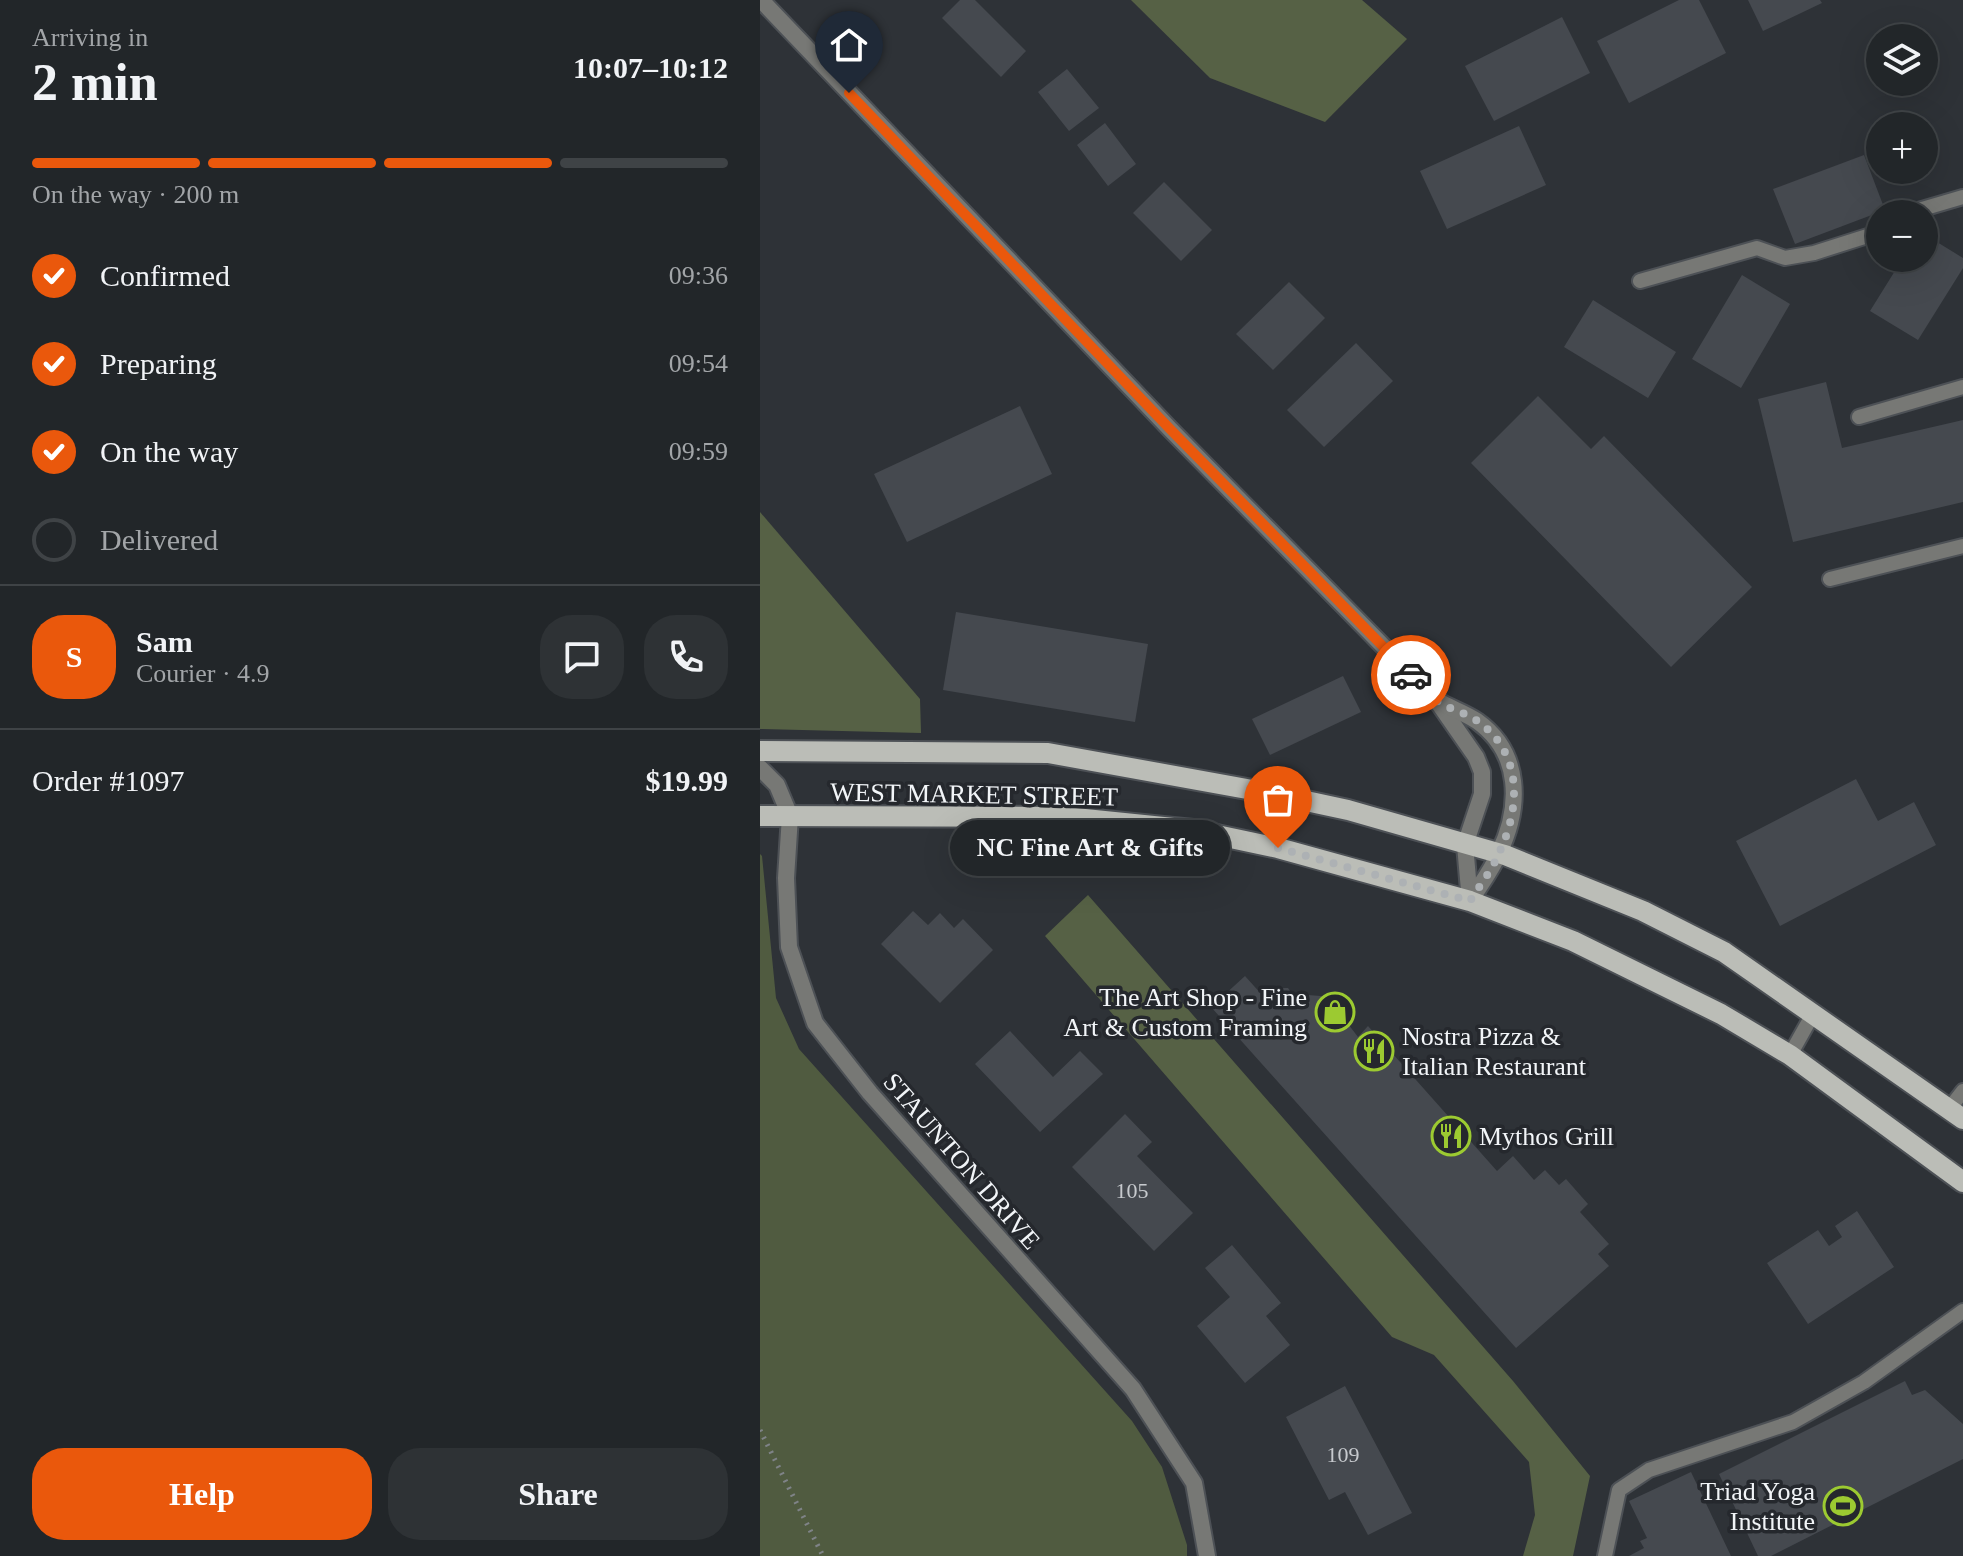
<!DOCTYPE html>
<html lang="en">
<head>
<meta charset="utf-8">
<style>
	:root { --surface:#222629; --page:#2e3235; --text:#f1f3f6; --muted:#a2a5a8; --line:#3f4346; --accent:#ea580c }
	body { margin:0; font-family:Georgia,serif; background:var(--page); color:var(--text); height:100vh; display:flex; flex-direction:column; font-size:30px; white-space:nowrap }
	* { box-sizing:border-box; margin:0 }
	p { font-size:26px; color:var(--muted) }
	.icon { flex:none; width:44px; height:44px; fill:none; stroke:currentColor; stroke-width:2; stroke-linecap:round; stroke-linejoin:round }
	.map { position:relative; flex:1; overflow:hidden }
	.side { display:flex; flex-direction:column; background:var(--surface); width:760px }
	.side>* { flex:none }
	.fabs { position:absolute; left:1106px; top:24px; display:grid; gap:16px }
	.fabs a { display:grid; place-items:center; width:72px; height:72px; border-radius:50%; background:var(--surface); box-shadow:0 8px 32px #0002,0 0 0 2px var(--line); font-size:40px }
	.pin { position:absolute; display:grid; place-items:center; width:68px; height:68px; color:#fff; margin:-82px -34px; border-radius:50% 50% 50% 0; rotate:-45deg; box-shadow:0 0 8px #0007 }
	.pin .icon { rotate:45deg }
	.courier { position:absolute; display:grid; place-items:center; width:80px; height:80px; margin:-40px; border:6px solid #ea580c; border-radius:50%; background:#fff; color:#222; box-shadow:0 2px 10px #0007 }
	.bubble { position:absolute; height:56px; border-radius:28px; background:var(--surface); box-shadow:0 8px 32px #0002,0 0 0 2px var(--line); font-size:26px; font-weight:700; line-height:56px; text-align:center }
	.headline em { font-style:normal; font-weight:700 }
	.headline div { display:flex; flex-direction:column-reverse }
	.headline { display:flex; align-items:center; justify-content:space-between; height:136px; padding:0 32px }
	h1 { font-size:52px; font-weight:700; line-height:60px }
	.bar { display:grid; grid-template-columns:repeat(4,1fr); gap:12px 8px; align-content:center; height:96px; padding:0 32px }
	.bar i { height:10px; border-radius:6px; background:var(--line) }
	.bar .selected { background:var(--accent) }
	.bar p { grid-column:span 4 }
	.line { display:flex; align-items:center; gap:20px; padding:0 32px; border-top:2px solid var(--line) }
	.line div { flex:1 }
	.round { display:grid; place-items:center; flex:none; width:84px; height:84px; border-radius:32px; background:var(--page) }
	ol { padding:0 32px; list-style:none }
	li { display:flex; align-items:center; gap:24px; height:88px }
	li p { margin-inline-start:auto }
	li .icon { padding:8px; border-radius:50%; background:var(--accent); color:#fff; stroke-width:4 }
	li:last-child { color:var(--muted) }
	li i { width:44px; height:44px; border:4px solid var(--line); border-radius:50% }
	.primary-button { display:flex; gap:16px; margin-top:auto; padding:16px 32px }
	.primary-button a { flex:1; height:92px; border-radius:32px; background:var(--accent); color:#fff; font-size:32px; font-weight:700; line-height:92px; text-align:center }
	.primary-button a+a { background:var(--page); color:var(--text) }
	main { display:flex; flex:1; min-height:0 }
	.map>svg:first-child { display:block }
	.green { fill:#505b40 }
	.forest { fill:#566145 }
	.building { fill:#45494f }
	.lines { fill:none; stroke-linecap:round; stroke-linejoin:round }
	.service-casing { stroke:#4d5156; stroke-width:18 }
	.minor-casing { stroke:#4d5156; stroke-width:20 }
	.tertiary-casing { stroke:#4d5156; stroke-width:20 }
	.primary-casing { stroke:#4d5156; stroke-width:24 }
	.path { stroke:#7f8387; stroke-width:5; stroke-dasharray:2 6; stroke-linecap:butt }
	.service { stroke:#777875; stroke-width:14 }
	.minor { stroke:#777875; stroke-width:16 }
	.tertiary { stroke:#777875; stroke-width:16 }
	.primary { stroke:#bbbdb7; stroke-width:20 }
	.done { stroke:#adb1b4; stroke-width:8; stroke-dasharray:0 14.4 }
	.route { stroke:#ea580c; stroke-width:10 }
	.labels { text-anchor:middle; stroke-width:7; stroke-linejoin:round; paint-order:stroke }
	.number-label { font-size:22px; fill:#c7cace }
	.street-label { font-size:26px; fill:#f2f5f8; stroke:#25282d }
	.poi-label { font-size:26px; fill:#f2f5f8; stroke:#25282d; text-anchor:end }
</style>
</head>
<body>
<main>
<section class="side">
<div class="headline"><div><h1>2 min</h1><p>Arriving in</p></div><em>10:07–10:12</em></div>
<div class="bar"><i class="selected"></i><i class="selected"></i><i class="selected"></i><i></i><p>On the way · 200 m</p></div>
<ol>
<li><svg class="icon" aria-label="check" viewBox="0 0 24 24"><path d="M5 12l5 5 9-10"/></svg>Confirmed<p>09:36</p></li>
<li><svg class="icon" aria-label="check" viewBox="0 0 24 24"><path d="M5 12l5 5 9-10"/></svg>Preparing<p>09:54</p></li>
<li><svg class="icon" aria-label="check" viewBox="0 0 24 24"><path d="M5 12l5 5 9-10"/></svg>On the way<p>09:59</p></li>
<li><i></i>Delivered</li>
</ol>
<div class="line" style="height:144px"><b class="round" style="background:var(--accent);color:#fff">S</b><div><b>Sam</b><p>Courier · 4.9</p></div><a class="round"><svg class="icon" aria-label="chat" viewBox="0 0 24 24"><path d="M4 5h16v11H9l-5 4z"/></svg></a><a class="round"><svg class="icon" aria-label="phone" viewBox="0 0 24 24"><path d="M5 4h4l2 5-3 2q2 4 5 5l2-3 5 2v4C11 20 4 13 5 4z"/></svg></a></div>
<div class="line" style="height:104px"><div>Order #1097</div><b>$19.99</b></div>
<div class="primary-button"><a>Help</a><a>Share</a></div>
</section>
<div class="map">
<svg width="1203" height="1556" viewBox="0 0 1203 1556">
	<rect width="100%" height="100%" fill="#2e3237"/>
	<path class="green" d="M0,854L2,856L16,998L39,1049L372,1421L402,1467L427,1545V1556H0Z"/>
	<g class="forest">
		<path d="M371,0H602L647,39L565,122L450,78Z"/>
		<path d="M0,512L160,699L161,733L0,729Z"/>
		<path d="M328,895L753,1381L830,1476L813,1556H763L775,1515L769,1462L674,1355L632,1337L285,936Z"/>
	</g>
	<g class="building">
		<path d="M200,0H215L266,51L241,77L182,18Z"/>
		<path d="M919,0H939L966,53L869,103L837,41Z"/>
		<path d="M988,0H1060L1062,3L1003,31Z"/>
		<path d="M802,17L830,73L734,121L705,66Z"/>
		<path d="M307,69L339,108L309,131L278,92Z"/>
		<path d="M345,123L376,164L348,186L317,145Z"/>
		<path d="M759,126L786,185L687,229L660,171Z"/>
		<path d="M1104,155L1125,210L1035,244L1013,189Z"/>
		<path d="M404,182L452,230L421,261L373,213Z"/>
		<path d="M1164,234L1203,258V268L1158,340L1110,311L1143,258H1164Z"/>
		<path d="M982,275L1030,304L981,388L932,359Z"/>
		<path d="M529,282L565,318L513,370L476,334Z"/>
		<path d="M833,300L916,352L888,398L804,347Z"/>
		<path d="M596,343L633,381L564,447L527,410Z"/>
		<path d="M1066,382L1082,448L1203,420V502L1033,542L998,399Z"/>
		<path d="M778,396L831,449L844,436L992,587L911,667L711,463Z"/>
		<path d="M260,406L292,474L147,542L114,474Z"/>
		<path d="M196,612L388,644L375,722L183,690Z"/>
		<path d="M583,676L601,712L510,755L492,719Z"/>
		<path d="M1096,779L1118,821L1154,802L1176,845L1020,926L976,841Z"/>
		<path d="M153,911L168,925L180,913L194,928L203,919L233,950L180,1003L121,944Z"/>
		<path d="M485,976L503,996L510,988H528L539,1003L548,995L586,998L585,1020L598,1037L608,1026L737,1171L753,1156L774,1180L785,1170L799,1185L806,1179L828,1204L820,1212L849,1244L838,1254L849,1266L756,1348L451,1007Z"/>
		<path d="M250,1031L293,1077L320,1051L343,1074L280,1132L215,1064Z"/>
		<path d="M365,1114L392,1142L377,1156L433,1213L394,1251L312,1167Z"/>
		<path d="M1097,1211L1134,1267L1048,1324L1007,1263L1058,1230L1069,1246L1082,1237L1075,1226Z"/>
		<path d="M472,1245L521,1303L506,1316L530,1345L485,1383L437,1326L470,1297L445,1268Z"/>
		<path d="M1145,1381L1152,1395L1165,1390L1203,1424V1459L1011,1556H998L959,1474Z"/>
		<path d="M585,1386L652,1513L608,1535L585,1492L569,1500L526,1417Z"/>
		<path d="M931,1472L971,1556H869L884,1548L880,1541L887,1538L869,1501Z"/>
	</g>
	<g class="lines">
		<defs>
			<g id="service">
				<path d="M1145,214L1203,197"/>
				<path d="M880,281L997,248L1025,258L1054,253L1120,232"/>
				<path d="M1099,417L1203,387"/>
				<path d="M1070,579L1203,546"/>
				<path d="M1030,1055L1053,1014"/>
				<path d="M1189,1109L1203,1091"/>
				<path d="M845,1556L859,1490L889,1470L1033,1422L1104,1382L1203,1311"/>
			</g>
			<path id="minor" d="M0,768L17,785L30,816L26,878L29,947L55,1023L110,1093L373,1389L434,1483L447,1556"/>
			<g id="tertiary">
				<path d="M1,0L410,429L677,701L716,757L722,772V794L705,845L710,901"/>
				<path d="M678,701C690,708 705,713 717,721C762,753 761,807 739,853C732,870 720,885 710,901"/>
			</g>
			<g id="primary">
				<path d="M0,751L288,753L509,793L588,810L745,855L883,911L964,952L1203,1119"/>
				<path d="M0,816L305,817L433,830L518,848L710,901L813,941L961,1014L1030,1055L1203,1182"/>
			</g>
		</defs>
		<use href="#service" class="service-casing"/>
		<use href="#minor" class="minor-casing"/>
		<use href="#tertiary" class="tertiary-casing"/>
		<use href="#primary" class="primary-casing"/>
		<path class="path" d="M0,1430L63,1556"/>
		<use href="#service" class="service"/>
		<use href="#minor" class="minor"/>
		<use href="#tertiary" class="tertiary"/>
		<use href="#primary" class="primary"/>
	</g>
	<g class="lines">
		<path class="done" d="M518,848L710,901C720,885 732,870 739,853C761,807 763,752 716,720C704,712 689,709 677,701C668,694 659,683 651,675"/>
		<path class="route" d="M89,93L410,429L651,675"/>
	</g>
	<defs>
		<symbol id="shop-ring" viewBox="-11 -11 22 22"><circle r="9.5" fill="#25282d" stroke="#9cca31" stroke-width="1.5"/><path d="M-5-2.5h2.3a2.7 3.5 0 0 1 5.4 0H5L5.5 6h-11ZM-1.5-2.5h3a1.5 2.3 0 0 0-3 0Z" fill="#9cca31"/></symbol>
		<symbol id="restaurant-ring" viewBox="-11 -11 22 22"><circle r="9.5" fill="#25282d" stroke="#9cca31" stroke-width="1.5"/><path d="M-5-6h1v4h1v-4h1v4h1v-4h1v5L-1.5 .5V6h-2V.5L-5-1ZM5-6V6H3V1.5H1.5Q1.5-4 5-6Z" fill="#9cca31"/></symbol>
		<symbol id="stadium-ring" viewBox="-11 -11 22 22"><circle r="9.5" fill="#25282d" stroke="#9cca31" stroke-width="1.5"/><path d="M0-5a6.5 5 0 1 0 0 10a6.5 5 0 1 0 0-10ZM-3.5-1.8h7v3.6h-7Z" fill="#9cca31"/></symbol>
	</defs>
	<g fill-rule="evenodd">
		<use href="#shop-ring" x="553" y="990" width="44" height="44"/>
		<use href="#restaurant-ring" x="592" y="1029" width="44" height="44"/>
		<use href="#restaurant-ring" x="669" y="1114" width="44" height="44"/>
		<use href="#stadium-ring" x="1061" y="1484" width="44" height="44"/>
	</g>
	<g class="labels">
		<g class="number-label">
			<text x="372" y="1198">105</text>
			<text x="583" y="1462">109</text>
		</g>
		<g class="street-label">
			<text transform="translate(214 794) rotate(1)" y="9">WEST MARKET STREET</text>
			<text transform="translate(202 1161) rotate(49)" y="9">STAUNTON DRIVE</text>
		</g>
		<g class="poi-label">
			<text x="547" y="1006">The Art Shop - Fine<tspan x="547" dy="30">Art &amp; Custom Framing</tspan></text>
			<text x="642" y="1045" text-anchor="start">Nostra Pizza &amp;<tspan x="642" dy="30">Italian Restaurant</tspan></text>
			<text x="719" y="1145" text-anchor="start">Mythos Grill</text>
			<text x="1055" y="1500">Triad Yoga<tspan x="1055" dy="30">Institute</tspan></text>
		</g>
	</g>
</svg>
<div class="fabs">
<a><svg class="icon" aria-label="layers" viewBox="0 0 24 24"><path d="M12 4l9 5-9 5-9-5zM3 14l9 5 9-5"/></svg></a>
<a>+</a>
<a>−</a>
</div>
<div class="pin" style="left:518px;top:848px;background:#ea580c"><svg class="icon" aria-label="bag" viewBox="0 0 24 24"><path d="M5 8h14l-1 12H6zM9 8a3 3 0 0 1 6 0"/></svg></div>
<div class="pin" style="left:89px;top:93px;background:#1f2937"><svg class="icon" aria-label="home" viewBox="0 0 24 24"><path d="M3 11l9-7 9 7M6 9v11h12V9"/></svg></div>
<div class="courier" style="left:651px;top:675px"><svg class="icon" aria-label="car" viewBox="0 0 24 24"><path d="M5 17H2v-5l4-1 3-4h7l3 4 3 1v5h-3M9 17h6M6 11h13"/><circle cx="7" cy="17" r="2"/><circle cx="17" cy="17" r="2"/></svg></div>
<div class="bubble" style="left:190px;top:820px;width:280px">NC Fine Art &amp; Gifts</div>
</div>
</main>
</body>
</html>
